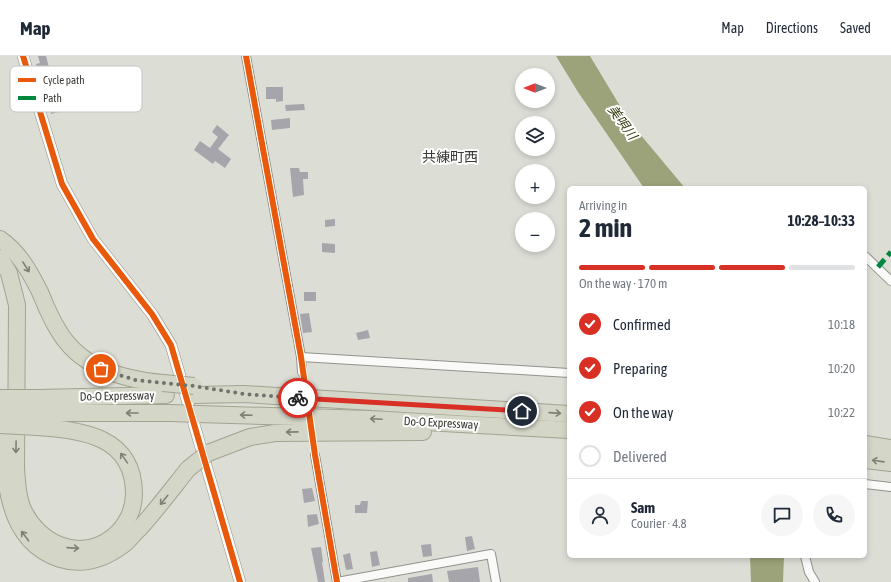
<!DOCTYPE html>
<html lang="en">
<head>
<meta charset="utf-8">
<style>
	:root { --surface:#fff; --page:#f6f6f7; --text:#1f2937; --muted:#747a83; --line:#e0e1e3; --accent:#d93025 }
	body { margin:0; font-family:"Asap Condensed","Noto Sans JP",sans-serif; background:var(--page); color:var(--text); height:100vh; display:flex; flex-direction:column; font-size:15px; white-space:nowrap }
	* { box-sizing:border-box; margin:0 }
	p { font-size:13px; color:var(--muted) }
	.icon { flex:none; width:22px; height:22px; fill:none; stroke:currentColor; stroke-width:2; stroke-linecap:round; stroke-linejoin:round }
	.map { position:relative; flex:1; overflow:hidden }
	.side { position:absolute; left:567px; top:130px; width:300px; height:372px; display:flex; flex-direction:column; background:var(--surface); border-radius:6px; box-shadow:0 2px 6px #0003 }
	.side>* { flex:none }
	.needle { width:26px; rotate:270deg }
	.controls { position:absolute; left:515px; top:12px; display:grid; gap:8px }
	.controls a { display:grid; place-items:center; width:40px; height:40px; border-radius:50%; background:var(--surface); box-shadow:0 2px 6px #0003; font-size:20px }
	.pin { position:absolute; display:grid; place-items:center; width:34px; height:34px; color:#fff; margin:-17px; border:2px solid #fff; border-radius:50%; box-shadow:0 1px 4px #0007 }
	.courier { position:absolute; display:grid; place-items:center; width:40px; height:40px; margin:-20px; border:3px solid #d93025; border-radius:50%; background:#fff; color:#222; box-shadow:0 1px 5px #0007 }
	.headline em { font-style:normal; font-weight:700 }
	.headline div { display:flex; flex-direction:column-reverse }
	.headline { display:flex; align-items:center; justify-content:space-between; height:68px; padding:0 12px }
	h1 { font-size:26px; font-weight:700; line-height:30px }
	.bar { display:grid; grid-template-columns:repeat(4,1fr); gap:6px 4px; align-content:center; height:48px; padding:0 12px }
	.bar i { height:5px; border-radius:3px; background:var(--line) }
	.bar .current { background:var(--accent) }
	.bar p { grid-column:span 4 }
	.line { display:flex; align-items:center; gap:10px; padding:0 12px; border-top:1px solid var(--line) }
	.line div { flex:1 }
	.round { display:grid; place-items:center; flex:none; width:42px; height:42px; border-radius:21px; background:var(--page) }
	ol { padding:0 12px; list-style:none }
	li { display:flex; align-items:center; gap:12px; height:44px }
	li p { margin-inline-start:auto }
	li .icon { padding:4px; border-radius:50%; background:var(--accent); color:#fff; stroke-width:4 }
	li:last-child { color:var(--muted) }
	li i { width:22px; height:22px; border:2px solid var(--line); border-radius:50% }
	header { display:flex; align-items:center; gap:24px; box-sizing:border-box; height:56px; padding:0 20px; background:var(--surface); border-bottom:1px solid var(--line) }
	header strong { font-size:19px }
	nav { display:flex; gap:22px; margin-inline-start:auto; font-size:14px }
	.map>svg:first-child { display:block }
	.water { fill:#9ca279 }
	.building { fill:#a6a5ab }
	.lines { fill:none; stroke-linecap:round; stroke-linejoin:round }
	.minor-tunnel { stroke:#bbbdb6; stroke-width:8; stroke-dasharray:8 4; stroke-linecap:butt }
	.minor-casing { stroke:#91928c; stroke-width:10 }
	.tertiary-casing { stroke:#91928c; stroke-width:12 }
	.motorway-casing { stroke:#a2a491; stroke-width:18 }
	.minor { stroke:#fafaf9; stroke-width:8 }
	.tertiary { stroke:#fafaf9; stroke-width:11 }
	.motorway { stroke:#d4d6c7; stroke-width:16 }
	.motorway-bridge-casing { stroke:#a2a491; stroke-width:18; stroke-linecap:butt }
	.motorway-bridge { stroke:#d4d6c7; stroke-width:16 }
	.quiet { stroke:#00873e; stroke-width:5; stroke-dasharray:10 5; stroke-linecap:butt }
	.cycleway-casing { stroke:#fff; stroke-width:8 }
	.cycleway { stroke:#e8590c; stroke-width:6 }
	.oneway { stroke:#7f8076 }
	.done { stroke:#72736d; stroke-width:4; stroke-dasharray:0 7.2 }
	.route { stroke:#d93025; stroke-width:5 }
	.labels { text-anchor:middle; stroke-width:4; stroke-linejoin:round; paint-order:stroke }
	.street-label { font-size:12px; fill:#393a34; stroke:#fff }
	.water-label { font-size:13px; font-style:italic; fill:#33390b; stroke:#fff }
	.quarter-label { font-size:14px; fill:#393a34; stroke:#fff }
	.key { fill:#fff; stroke:#c4c4c2; stroke-width:1 }
	.key-label { font-size:11px; fill:#393a34 }
</style>
</head>
<body>
<header>
<strong>Map</strong>
<nav><a>Map</a><a>Directions</a><a>Saved</a></nav>
</header>
<div class="map">
<svg width="891" height="526" viewBox="0 0 891 526">
	<rect width="100%" height="100%" fill="#dcded6"/>
	<g class="water">
		<path d="M556,0H590L629,65L685,132H644L578,36Z"/>
		<path d="M750,500H784L783,526H751Z"/>
	</g>
	<g class="building">
		<path d="M38,0H46L51,19L48,20L50,29H52L58,56L51,58L50,49L48,50L36,8L40,7Z"/>
		<path d="M266,31H283V45L276,46V43H266Z"/>
		<path d="M304,48L305,54L286,55L285,49Z"/>
		<path d="M290,62V72L272,74L271,64Z"/>
		<path d="M217,69L229,79L218,93L231,103L225,112L215,105L213,108L194,94L200,85L210,92L218,81L212,76Z"/>
		<path d="M290,112H299L300,116H308V123H303L304,139L293,141Z"/>
		<path d="M335,163V170L325,171V164Z"/>
		<path d="M322,187L335,188V197L322,196Z"/>
		<rect x="304" y="236" width="12" height="9"/>
		<path d="M309,257L312,276L303,277L300,258Z"/>
		<path d="M368,274L370,282L358,284L356,277Z"/>
		<path d="M312,432L315,445L304,447L302,433Z"/>
		<path d="M361,445H368L367,457H355V449H360Z"/>
		<path d="M317,458L319,468L308,471L307,459Z"/>
		<path d="M472,480L475,493L467,495L465,481Z"/>
		<path d="M431,488L432,500L423,501L421,489Z"/>
		<path d="M321,491L323,506H322L325,526H318L311,492Z"/>
		<path d="M377,495L380,509L372,511L370,496Z"/>
		<path d="M350,497L353,513L346,514L343,499Z"/>
		<path d="M478,511L480,526H449L447,515Z"/>
		<path d="M432,518L433,526H408V522Z"/>
	</g>
	<g class="lines">
		<g class="minor-tunnel">
			<path d="M302,316L309,363"/>
			<path d="M311,374L315,399"/>
		</g>
		<defs>
			<g id="minor">
				<path d="M246,0L301,301L302,316"/>
				<path d="M865,200L891,225"/>
				<path d="M301,301L569,317"/>
				<path d="M315,399L337,526"/>
				<path d="M865,428L891,431"/>
				<path d="M805,500L809,516L815,526"/>
				<path d="M337,526L491,498L496,526"/>
			</g>
			<path id="tertiary" d="M23,0L62,128L93,183L152,258L171,289L240,526"/>
			<g id="motorway">
				<path d="M0,183C19,196 30,216 40,236C45,248 50,261 57,272C79,312 121,323 163,327"/>
				<path d="M0,202L9,217L17,249L16,412C17,425 17,438 22,451C37,487 80,508 114,480C126,470 134,454 134,438C134,380 82,374 37,371"/>
				<path d="M194,339L244,338L569,358"/>
				<path d="M38,342L166,339"/>
				<path d="M5,357C4,410 0,483 60,503C82,510 104,503 123,489C129,485 134,477 140,472C157,453 172,433 188,413"/>
				<path d="M38,357H171"/>
				<path d="M198,358L370,363L569,374"/>
				<path d="M865,388L891,392"/>
				<path d="M208,397L250,381L275,377L423,376"/>
				<path d="M865,404L891,407"/>
			</g>
		</defs>
		<use href="#minor" class="minor-casing"/>
		<use href="#tertiary" class="tertiary-casing"/>
		<use href="#motorway" class="motorway-casing"/>
		<use href="#minor" class="minor"/>
		<use href="#tertiary" class="tertiary"/>
		<use href="#motorway" class="motorway"/>
		<defs>
			<g id="motorway-bridge">
				<path d="M163,327L194,330"/>
				<path d="M0,342H38"/>
				<path d="M171,357L198,358"/>
				<path d="M0,358L38,357"/>
				<path d="M0,369L37,371"/>
				<path d="M188,413L208,397"/>
			</g>
		</defs>
		<use href="#motorway-bridge" class="motorway-bridge-casing"/>
		<use href="#motorway-bridge" class="motorway-bridge"/>
		<path class="quiet" d="M878,211L891,196"/>
		<defs>
			<g id="cycleway">
				<path d="M23,0L62,128L93,183L152,258L171,289L240,526"/>
				<path d="M246,0L301,301L315,399L337,526"/>
			</g>
		</defs>
		<use href="#cycleway" class="cycleway-casing"/>
		<use href="#cycleway" class="cycleway"/>
	</g>
	<defs><path id="oneway-shaft" d="M-6 0H5M1.5-3L5.5 0L1.5 3" fill="none" stroke-width="1.6" stroke-linecap="round" stroke-linejoin="round"/></defs>
	<g class="oneway">
		<use href="#oneway-shaft" transform="translate(26 211) rotate(58)"/>
		<use href="#oneway-shaft" transform="translate(132 357) rotate(180)"/>
		<use href="#oneway-shaft" transform="translate(555 357) rotate(4)"/>
		<use href="#oneway-shaft" transform="translate(246 359) rotate(-178)"/>
		<use href="#oneway-shaft" transform="translate(376 363) rotate(-177)"/>
		<use href="#oneway-shaft" transform="translate(292 376) rotate(179)"/>
		<use href="#oneway-shaft" transform="translate(16 391) rotate(91)"/>
		<use href="#oneway-shaft" transform="translate(124 402) rotate(-125)"/>
		<use href="#oneway-shaft" transform="translate(878 405) rotate(-172)"/>
		<use href="#oneway-shaft" transform="translate(164 444) rotate(129)"/>
		<use href="#oneway-shaft" transform="translate(25 480) rotate(-127)"/>
		<use href="#oneway-shaft" transform="translate(73 492) rotate(4)"/>
	</g>
	<g class="lines">
		<path class="done" d="M101,313L135,324L194,330L244,338L298,342"/>
		<path class="route" d="M298,342L522,355"/>
	</g>
	<g class="labels">
		<g class="street-label">
			<text transform="translate(117 340) rotate(-1)" y="4">Do-O Expressway</text>
			<text transform="translate(441 367) rotate(3)" y="4">Do-O Expressway</text>
		</g>
		<g class="water-label">
			<text transform="translate(623 66) rotate(54)" y="5">美唄川</text>
		</g>
		<g class="quarter-label">
			<text x="450" y="106">共練町西</text>
		</g>
	</g>
	<rect x="10" y="10" width="132" height="46" rx="6" class="key"/>
	<rect x="18" y="22" width="18" height="4" fill="#e8590c"/>
	<rect x="18" y="40" width="18" height="4" fill="#00873e"/>
	<g class="key-label">
		<text x="43" y="28">Cycle path</text>
		<text x="43" y="46">Path</text>
	</g>
</svg>
<div class="controls">
<a><svg class="needle" viewBox="-14 -14 28 28"><path d="M0-13l5 13h-10z" fill="#e53935"/><path d="M0 13l5-13h-10z" fill="#747a83"/></svg></a>
<a><svg class="icon" aria-label="layers" viewBox="0 0 24 24"><path d="M12 4l9 5-9 5-9-5zM3 14l9 5 9-5"/></svg></a>
<a>+</a>
<a>−</a>
</div>
<div class="pin" style="left:101px;top:313px;background:#ea580c"><svg class="icon" aria-label="bag" viewBox="0 0 24 24"><path d="M5 8h14l-1 12H6zM9 8a3 3 0 0 1 6 0"/></svg></div>
<div class="pin" style="left:522px;top:355px;background:#1f2937"><svg class="icon" aria-label="home" viewBox="0 0 24 24"><path d="M3 11l9-7 9 7M6 9v11h12V9"/></svg></div>
<div class="courier" style="left:298px;top:342px"><svg class="icon" aria-label="bike" viewBox="0 0 24 24"><circle cx="6" cy="16" r="4"/><circle cx="18" cy="16" r="4"/><path d="M6 16l4-8h5l3 8M10 8l3 8H6M13 5h3"/></svg></div>
<section class="side">
<div class="headline"><div><h1>2 min</h1><p>Arriving in</p></div><em>10:28–10:33</em></div>
<div class="bar"><i class="current"></i><i class="current"></i><i class="current"></i><i></i><p>On the way · 170 m</p></div>
<ol>
<li><svg class="icon" aria-label="check" viewBox="0 0 24 24"><path d="M5 12l5 5 9-10"/></svg>Confirmed<p>10:18</p></li>
<li><svg class="icon" aria-label="check" viewBox="0 0 24 24"><path d="M5 12l5 5 9-10"/></svg>Preparing<p>10:20</p></li>
<li><svg class="icon" aria-label="check" viewBox="0 0 24 24"><path d="M5 12l5 5 9-10"/></svg>On the way<p>10:22</p></li>
<li><i></i>Delivered</li>
</ol>
<div class="line" style="height:72px"><a class="round"><svg class="icon" aria-label="person" viewBox="0 0 24 24"><circle cx="12" cy="8" r="4"/><path d="M4 21q1-7 8-7t8 7"/></svg></a><div><b>Sam</b><p>Courier · 4.8</p></div><a class="round"><svg class="icon" aria-label="chat" viewBox="0 0 24 24"><path d="M4 5h16v11H9l-5 4z"/></svg></a><a class="round"><svg class="icon" aria-label="phone" viewBox="0 0 24 24"><path d="M5 4h4l2 5-3 2q2 4 5 5l2-3 5 2v4C11 20 4 13 5 4z"/></svg></a></div>
</section>
</div>
</body>
</html>
